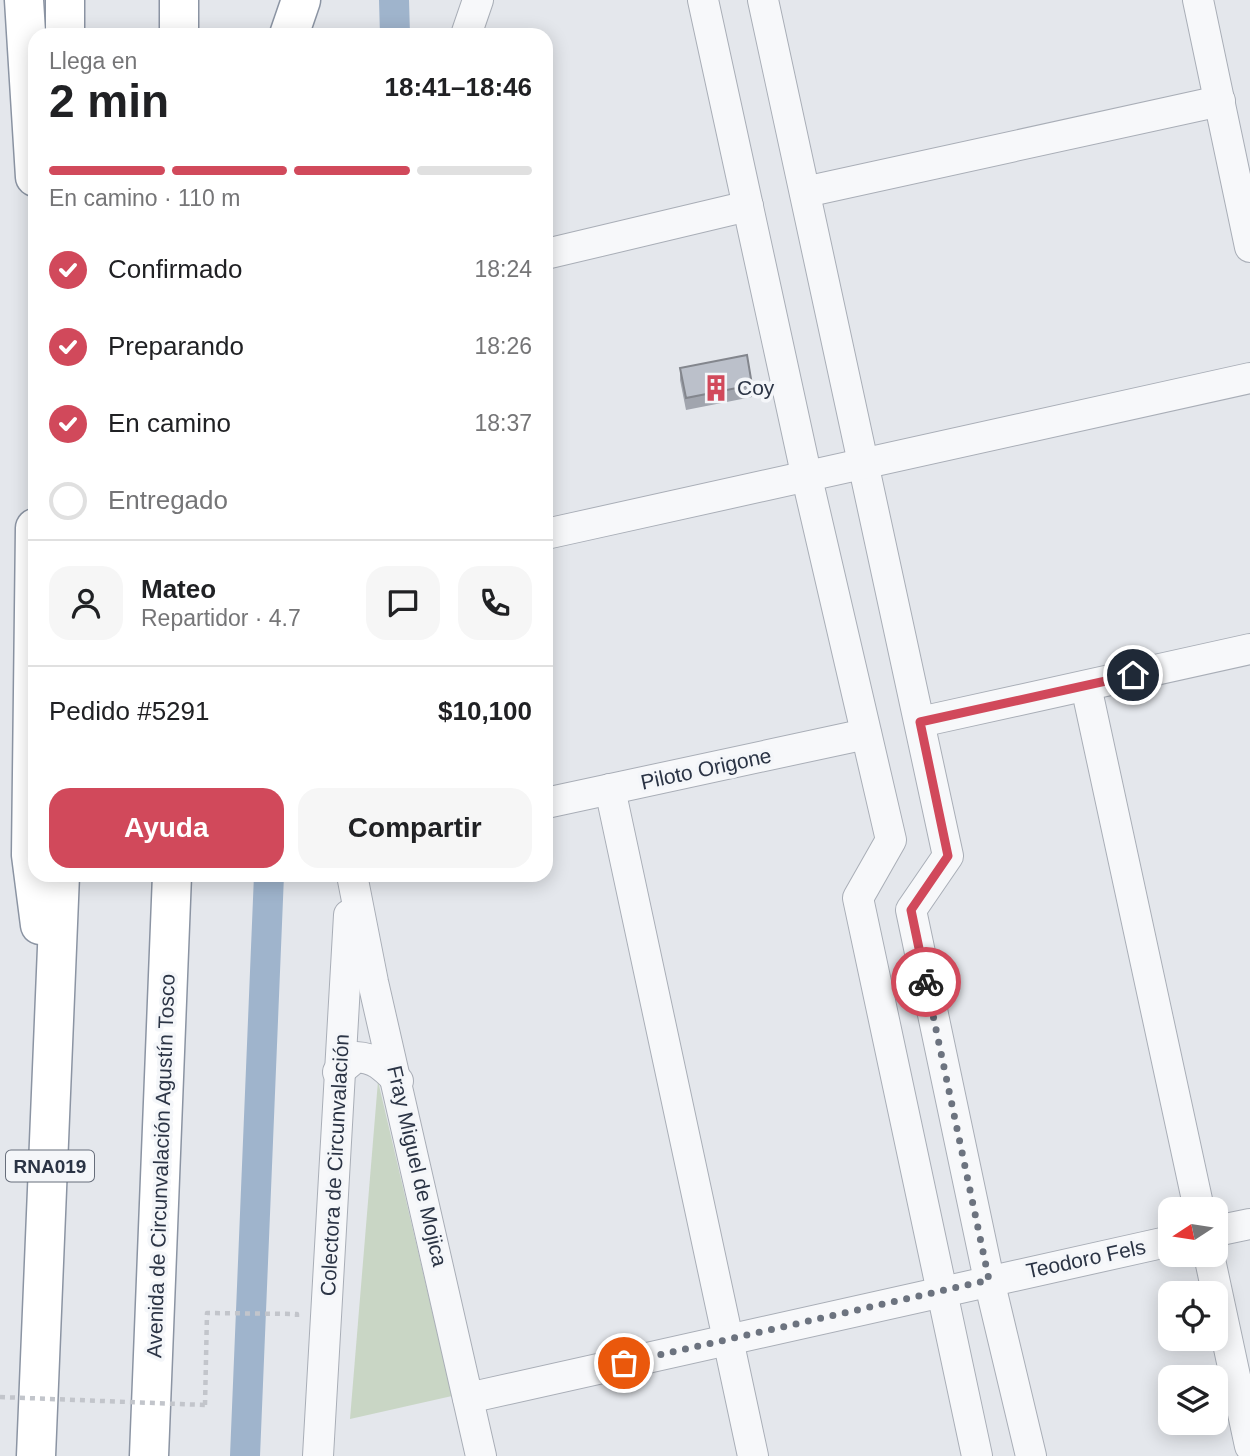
<!DOCTYPE html>
<html lang="es">
<head>
<meta charset="utf-8">
<style>
	:root { --surface:#fff; --page:#f6f6f6; --text:#202124; --muted:#757577; --line:#e0e0e0; --accent:#d1495b }
	body { margin:0; font-family:Arial,sans-serif; background:var(--page); color:var(--text); height:100vh; display:flex; flex-direction:column; font-size:26px; white-space:nowrap }
	* { box-sizing:border-box; margin:0 }
	p { font-size:23px; color:var(--muted) }
	.icon { flex:none; width:38px; height:38px; fill:none; stroke:currentColor; stroke-width:2; stroke-linecap:round; stroke-linejoin:round }
	.map { position:relative; flex:1; overflow:hidden }
	.side { position:absolute; left:28px; top:28px; width:525px; height:854px; display:flex; flex-direction:column; background:var(--surface); border-radius:21px; box-shadow:0 4px 18px #0003 }
	.side>* { flex:none }
	.needle { width:46px; rotate:258deg }
	.fabs { position:absolute; left:1158px; top:1197px; display:grid; gap:14px }
	.fabs a { display:grid; place-items:center; width:70px; height:70px; border-radius:14px; background:var(--surface); box-shadow:0 4px 18px #0003; font-size:35px }
	.pin { position:absolute; display:grid; place-items:center; width:60px; height:60px; color:#fff; margin:-30px; border:4px solid #fff; border-radius:50%; box-shadow:0 2px 7px #0007 }
	.courier { position:absolute; display:grid; place-items:center; width:70px; height:70px; margin:-35px; border:5px solid #d1495b; border-radius:50%; background:#fff; color:#222; box-shadow:0 2px 9px #0007 }
	.head em { font-style:normal; font-weight:700 }
	.head div { display:flex; flex-direction:column-reverse }
	.head { display:flex; align-items:center; justify-content:space-between; height:119px; padding:0 21px }
	h1 { font-size:46px; font-weight:700; line-height:52px }
	.bar { display:grid; grid-template-columns:repeat(4,1fr); gap:10px 7px; align-content:center; height:84px; padding:0 21px }
	.bar i { height:9px; border-radius:5px; background:var(--line) }
	.bar .current { background:var(--accent) }
	.bar p { grid-column:span 4 }
	.line { display:flex; align-items:center; gap:18px; padding:0 21px; border-top:2px solid var(--line) }
	.line div { flex:1 }
	.round { display:grid; place-items:center; flex:none; width:74px; height:74px; border-radius:21px; background:var(--page) }
	ol { padding:0 21px; list-style:none }
	li { display:flex; align-items:center; gap:21px; height:77px }
	li p { margin-inline-start:auto }
	li .icon { padding:7px; border-radius:50%; background:var(--accent); color:#fff; stroke-width:4 }
	li:last-child { color:var(--muted) }
	li i { width:38px; height:38px; border:4px solid var(--line); border-radius:50% }
	.cta { display:flex; gap:14px; margin-top:auto; padding:14px 21px }
	.cta a { flex:1; height:80px; border-radius:21px; background:var(--accent); color:#fff; font-size:28px; font-weight:700; line-height:80px; text-align:center }
	.cta a+a { background:var(--page); color:var(--text) }
	.map>svg:first-child { display:block }
	.green { fill:#c9d6c5 }
	.lines { fill:none; stroke-linecap:round; stroke-linejoin:round }
	.canal { stroke:#9fb4cc; stroke-width:30 }
	.minor-casing { stroke:#a9aeb7; stroke-width:32 }
	.highway-casing { stroke:#8b94a3; stroke-width:41 }
	.path { stroke:#c2c5cb; stroke-width:4.5; stroke-dasharray:5 5; stroke-linecap:butt }
	.minor { stroke:#f7f8fa; stroke-width:30 }
	.highway { stroke:#fff; stroke-width:38 }
	.path-bridge { stroke:#c2c5cb; stroke-width:4.5; stroke-dasharray:5 5; stroke-linecap:butt }
	.wall { fill:#a1a5ae }
	.building { fill:#bbc0ca; stroke:#83868d; stroke-width:2 }
	.done { stroke:#6c737f; stroke-width:7; stroke-dasharray:0 12.6 }
	.route { stroke:#d1495b; stroke-width:9 }
	.labels { text-anchor:middle; stroke-width:7; stroke-linejoin:round; paint-order:stroke }
	.shield { fill:#f4f6f9; stroke:#676e7b; stroke-width:2 }
	.shield-label { font-size:19px; font-weight:bold; fill:#2b3445 }
	.poi-label { font-size:21px; fill:#2b3445; stroke:#f4f6f9; text-anchor:start }
	.street-label { font-size:21px; fill:#2b3445; stroke:#f4f6f9 }
</style>
</head>
<body>
<div class="map">
<svg width="1250" height="1456" viewBox="0 0 1250 1456">
	<rect width="100%" height="100%" fill="#e4e7ec"/>
	<path class="green" d="M378,1081L452,1396L350,1419Z"/>
	<g class="lines">
		<g class="canal">
			<path d="M394,0L395,35"/>
			<path d="M245,1456L269,875"/>
		</g>
		<defs>
			<g id="minor">
				<path d="M703,0L807,478L891,840L858,898L977,1456"/>
				<path d="M763,0L948,856L911,910L989,1280L1031,1456"/>
				<path d="M1198,0L1250,247"/>
				<path d="M466,35L478,0"/>
				<path d="M805,192L1220,101"/>
				<path d="M546,254L748,206"/>
				<path d="M546,534L1250,378"/>
				<path d="M1086,686L1199,1209"/>
				<path d="M920,722L1250,649"/>
				<path d="M610,789L753,1456"/>
				<path d="M546,803L866,734"/>
				<path d="M352,875L373,982L481,1456"/>
				<path d="M338,1072L356,1057C376,1058 384,1067 398,1081"/>
				<path d="M1216,1231L1250,1224"/>
				<path d="M1209,1255L1250,1446"/>
				<path d="M468,1398L1171,1241"/>
				<path d="M318,1456L349,915"/>
			</g>
			<g id="highway">
				<path d="M24,0L35,177"/>
				<path d="M65,0V35"/>
				<path d="M179,0V35"/>
				<path d="M289,35L301,0"/>
				<path d="M35,528L31,855L40,925"/>
				<path d="M36,1456L60,875"/>
				<path d="M149,1456L172,875"/>
			</g>
		</defs>
		<use href="#minor" class="minor-casing"/>
		<use href="#highway" class="highway-casing"/>
		<path class="path" d="M205,1405L207,1313L297,1314V1317"/>
		<use href="#minor" class="minor"/>
		<use href="#highway" class="highway"/>
		<path class="path-bridge" d="M0,1397L205,1405"/>
	</g>
	<path class="wall" d="M680,368L752,385V397L686,410L680,380Z"/>
	<path class="building" d="M747,355L752,385L686,398L680,368Z"/>
	<g class="lines">
		<path class="done" d="M624,1363L989,1280L926,982"/>
		<path class="route" d="M926,982L911,910L948,856L920,722L1133,675"/>
	</g>
	<defs>
		<symbol id="building-bare" viewBox="-9 -9 18 18"><path d="M-4-6H4V6H1V3H-1V6H-4ZM-2.5-4.3h1.7v1.8h-1.7ZM.8-4.3h1.7v1.8H.8ZM-2.5-1h1.7V.8h-1.7ZM.8-1h1.7V.8H.8Z" fill="#d1495b" stroke="#f4f6f9" stroke-width="2.5" paint-order="stroke"/></symbol>
	</defs>
	<g fill-rule="evenodd">
		<use href="#building-bare" x="697" y="369" width="38" height="38"/>
	</g>
	<g class="labels">
		<rect class="shield" x="6" y="1150.5" width="88" height="31" rx="5"/>
		<g class="shield-label">
			<text x="50" y="1173">RNA019</text>
		</g>
		<g class="poi-label">
			<text x="737" y="395">Coy</text>
		</g>
		<g class="street-label">
			<text transform="translate(706 769) rotate(-12)" y="7">Piloto Origone</text>
			<text transform="translate(335 1165) rotate(-87)" y="7">Colectora de Circunvalación</text>
			<text transform="translate(161 1166) rotate(-88)" y="7">Avenida de Circunvalación Agustín Tosco</text>
			<text transform="translate(417 1166) rotate(77)" y="7">Fray Miguel de Mojica</text>
			<text transform="translate(1086 1259) rotate(-12)" y="7">Teodoro Fels</text>
		</g>
	</g>
</svg>
<div class="fabs">
<a><svg class="needle" viewBox="-14 -14 28 28"><path d="M0-13l5 13h-10z" fill="#e53935"/><path d="M0 13l5-13h-10z" fill="#757577"/></svg></a>
<a><svg class="icon" aria-label="locate" viewBox="0 0 24 24"><circle cx="12" cy="12" r="6"/><path d="M12 2v4M12 18v4M2 12h4M18 12h4"/></svg></a>
<a><svg class="icon" aria-label="layers" viewBox="0 0 24 24"><path d="M12 4l9 5-9 5-9-5zM3 14l9 5 9-5"/></svg></a>
</div>
<div class="pin" style="left:624px;top:1363px;background:#ea580c"><svg class="icon" aria-label="bag" viewBox="0 0 24 24"><path d="M5 8h14l-1 12H6zM9 8a3 3 0 0 1 6 0"/></svg></div>
<div class="pin" style="left:1133px;top:675px;background:#1f2937"><svg class="icon" aria-label="home" viewBox="0 0 24 24"><path d="M3 11l9-7 9 7M6 9v11h12V9"/></svg></div>
<div class="courier" style="left:926px;top:982px"><svg class="icon" aria-label="bike" viewBox="0 0 24 24"><circle cx="6" cy="16" r="4"/><circle cx="18" cy="16" r="4"/><path d="M6 16l4-8h5l3 8M10 8l3 8H6M13 5h3"/></svg></div>
<section class="side">
<div class="head"><div><h1>2 min</h1><p>Llega en</p></div><em>18:41–18:46</em></div>
<div class="bar"><i class="current"></i><i class="current"></i><i class="current"></i><i></i><p>En camino · 110 m</p></div>
<ol>
<li><svg class="icon" aria-label="check" viewBox="0 0 24 24"><path d="M5 12l5 5 9-10"/></svg>Confirmado<p>18:24</p></li>
<li><svg class="icon" aria-label="check" viewBox="0 0 24 24"><path d="M5 12l5 5 9-10"/></svg>Preparando<p>18:26</p></li>
<li><svg class="icon" aria-label="check" viewBox="0 0 24 24"><path d="M5 12l5 5 9-10"/></svg>En camino<p>18:37</p></li>
<li><i></i>Entregado</li>
</ol>
<div class="line" style="height:126px"><a class="round"><svg class="icon" aria-label="person" viewBox="0 0 24 24"><circle cx="12" cy="8" r="4"/><path d="M4 21q1-7 8-7t8 7"/></svg></a><div><b>Mateo</b><p>Repartidor · 4.7</p></div><a class="round"><svg class="icon" aria-label="chat" viewBox="0 0 24 24"><path d="M4 5h16v11H9l-5 4z"/></svg></a><a class="round"><svg class="icon" aria-label="phone" viewBox="0 0 24 24"><path d="M5 4h4l2 5-3 2q2 4 5 5l2-3 5 2v4C11 20 4 13 5 4z"/></svg></a></div>
<div class="line" style="height:91px"><div>Pedido #5291</div><b>$10,100</b></div>
<div class="cta"><a>Ayuda</a><a>Compartir</a></div>
</section>
</div>
</body>
</html>
